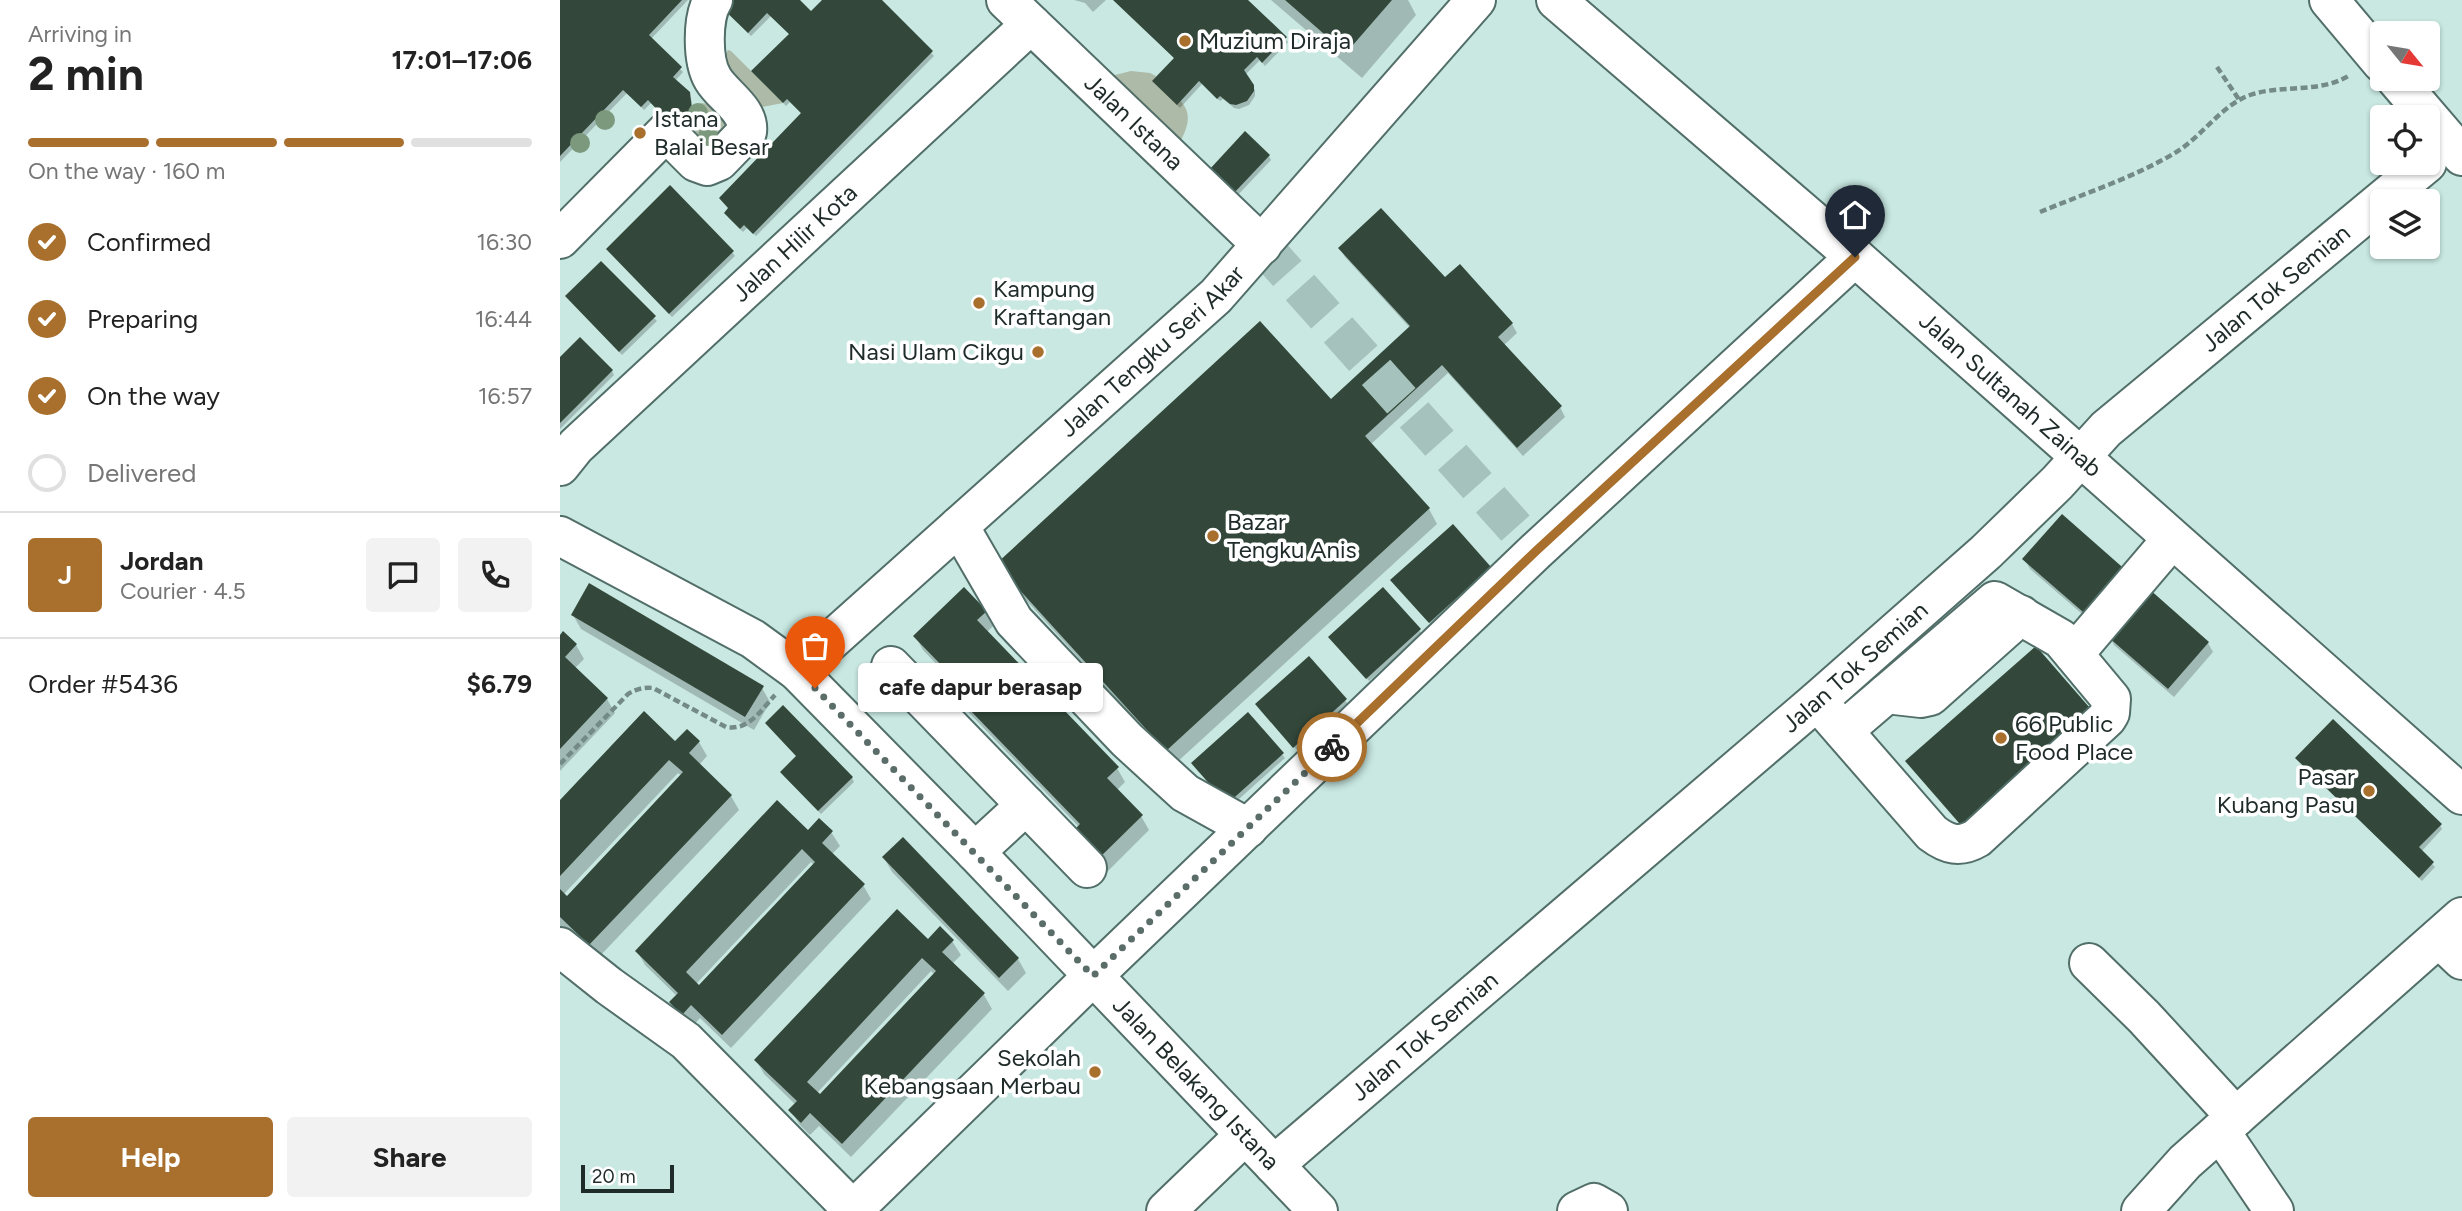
<!DOCTYPE html>
<html lang="en">
<head>
<meta charset="utf-8">
<style>
	:root { --surface:#fff; --page:#f2f2f2; --text:#222; --muted:#767676; --line:#e0e0e0; --accent:#a86f2d }
	body { margin:0; font-family:Figtree,sans-serif; background:var(--page); color:var(--text); height:100vh; display:flex; flex-direction:column; font-size:26px; white-space:nowrap }
	* { box-sizing:border-box; margin:0 }
	p { font-size:23px; color:var(--muted) }
	.icon { flex:none; width:38px; height:38px; fill:none; stroke:currentColor; stroke-width:2; stroke-linecap:round; stroke-linejoin:round }
	.map { position:relative; flex:1; overflow:hidden }
	.sheet { display:flex; flex-direction:column; background:var(--surface); width:560px }
	.sheet>* { flex:none }
	.needle { width:46px; rotate:120deg }
	.buttons { position:absolute; left:1810px; top:21px; display:grid; gap:14px }
	.buttons a { display:grid; place-items:center; width:70px; height:70px; border-radius:7px; background:var(--surface); box-shadow:0 2px 5px #0004; font-size:35px }
	.scale { position:absolute; left:21px; bottom:18px; width:93px; box-sizing:border-box; padding-left:7px; border:4px solid #1f2b29; border-top:0; font-size:19px; line-height:24px; white-space:nowrap; color:#1f2b29; -webkit-text-stroke:5px #fff; paint-order:stroke }
	.pin { position:absolute; display:grid; place-items:center; width:60px; height:60px; color:#fff; margin:-72px -30px; border-radius:50% 50% 50% 0; rotate:-45deg; box-shadow:0 0 7px #0007 }
	.pin .icon { rotate:45deg }
	.courier { position:absolute; display:grid; place-items:center; width:70px; height:70px; margin:-35px; border:5px solid #a86f2d; border-radius:50%; background:#fff; color:#222; box-shadow:0 2px 9px #0007 }
	.bubble { position:absolute; height:49px; border-radius:7px; background:var(--surface); box-shadow:0 2px 5px #0004; font-size:23px; font-weight:700; line-height:49px; text-align:center }
	.headline em { font-style:normal; font-weight:700 }
	.headline div { display:flex; flex-direction:column-reverse }
	.headline { display:flex; align-items:center; justify-content:space-between; height:119px; padding:0 28px }
	h1 { font-size:46px; font-weight:700; line-height:52px }
	.bar { display:grid; grid-template-columns:repeat(4,1fr); gap:10px 7px; align-content:center; height:84px; padding:0 28px }
	.bar i { height:9px; border-radius:5px; background:var(--line) }
	.bar .selected { background:var(--accent) }
	.bar p { grid-column:span 4 }
	.line { display:flex; align-items:center; gap:18px; padding:0 28px; border-top:2px solid var(--line) }
	.line div { flex:1 }
	.round { display:grid; place-items:center; flex:none; width:74px; height:74px; border-radius:7px; background:var(--page) }
	ol { padding:0 28px; list-style:none }
	li { display:flex; align-items:center; gap:21px; height:77px }
	li p { margin-inline-start:auto }
	li .icon { padding:7px; border-radius:50%; background:var(--accent); color:#fff; stroke-width:4 }
	li:last-child { color:var(--muted) }
	li i { width:38px; height:38px; border:4px solid var(--line); border-radius:50% }
	.button { display:flex; gap:14px; margin-top:auto; padding:14px 28px }
	.button a { flex:1; height:80px; border-radius:7px; background:var(--accent); color:#fff; font-size:28px; font-weight:700; line-height:80px; text-align:center }
	.button a+a { background:var(--page); color:var(--text) }
	main { display:flex; flex:1; min-height:0 }
	.map>svg:first-child { display:block }
	.green { fill:#adbaa7 }
	.shadow { fill:#0003; fill-rule:evenodd }
	.building { fill:#33483b; fill-rule:evenodd }
	.lines { fill:none; stroke-linecap:round; stroke-linejoin:round }
	.minor-tunnel { stroke:#a6c2bc; stroke-width:38; stroke-dasharray:38 19; stroke-linecap:butt }
	.minor-casing { stroke:#526e68; stroke-width:42 }
	.major-casing { stroke:#526e68; stroke-width:42 }
	.path { stroke:#748a86; stroke-width:4.5; stroke-dasharray:7 3.5; stroke-linecap:butt }
	.minor { stroke:#fff; stroke-width:38 }
	.major { stroke:#fff; stroke-width:38 }
	.tree { fill:#7c997e }
	.done { stroke:#5a6d69; stroke-width:7; stroke-dasharray:0 12.6 }
	.route { stroke:#a86f2d; stroke-width:9 }
	.poi-dot { fill:#a86f2d; stroke:#fff; stroke-width:2.5 }
	.labels { text-anchor:middle; stroke-width:7; stroke-linejoin:round; paint-order:stroke }
	.poi-label { font-size:24px; fill:#1f2b29; stroke:#fff; text-anchor:start }
	.street-label { font-size:24px; fill:#1f2b29; stroke:#fff }
</style>
</head>
<body>
<main>
<section class="sheet">
<div class="headline"><div><h1>2 min</h1><p>Arriving in</p></div><em>17:01–17:06</em></div>
<div class="bar"><i class="selected"></i><i class="selected"></i><i class="selected"></i><i></i><p>On the way · 160 m</p></div>
<ol>
<li><svg class="icon" aria-label="check" viewBox="0 0 24 24"><path d="M5 12l5 5 9-10"/></svg>Confirmed<p>16:30</p></li>
<li><svg class="icon" aria-label="check" viewBox="0 0 24 24"><path d="M5 12l5 5 9-10"/></svg>Preparing<p>16:44</p></li>
<li><svg class="icon" aria-label="check" viewBox="0 0 24 24"><path d="M5 12l5 5 9-10"/></svg>On the way<p>16:57</p></li>
<li><i></i>Delivered</li>
</ol>
<div class="line" style="height:126px"><b class="round" style="background:var(--accent);color:#fff">J</b><div><b>Jordan</b><p>Courier · 4.5</p></div><a class="round"><svg class="icon" aria-label="chat" viewBox="0 0 24 24"><path d="M4 5h16v11H9l-5 4z"/></svg></a><a class="round"><svg class="icon" aria-label="phone" viewBox="0 0 24 24"><path d="M5 4h4l2 5-3 2q2 4 5 5l2-3 5 2v4C11 20 4 13 5 4z"/></svg></a></div>
<div class="line" style="height:91px"><div>Order #5436</div><b>$6.79</b></div>
<div class="button"><a>Help</a><a>Share</a></div>
</section>
<div class="map">
<svg width="1902" height="1211" viewBox="0 0 1902 1211">
	<rect width="100%" height="100%" fill="#c8e8e1"/>
	<g class="green">
		<path d="M168,50L171,51L223,103L197,108L172,82L164,57Z"/>
		<path d="M571,71L590,73L596,76L593,81C619,98 640,107 620,142L551,76Z"/>
		<path d="M141,103L149,104L170,124L149,153L121,122Z"/>
	</g>
	<g class="shadow">
		<path d="M0,0H128L91,39L123,72L115,81L131,98L134,115L125,124L110,122L91,103L84,110L67,93L0,162Z"/>
		<path d="M154,0H238L251,13L264,0H320L374,56L196,236L187,228L183,232L168,217L170,209L161,199L243,115L230,102L226,106L196,75L230,35L211,16L191,36Z"/>
		<path d="M514,0H546L533,12L525,3Z"/>
		<path d="M555,0H686L728,42L705,66L700,60L685,75L695,90V96L689,105L679,109L674,108L663,99L660,101L642,84L620,108L597,85L615,59Z"/>
		<path d="M711,0H848L856,15L802,78Z"/>
		<path d="M709,156L711,160L677,196L653,174Z"/>
		<path d="M780,248L885,280L952,324L957,333L944,345L1000,407L1005,417L963,456L888,373L810,445L869,509L877,524L615,764L446,578L771,402L850,328L785,257Z"/>
		<path d="M48,250L172,252L175,256L112,317Z"/>
		<path d="M7,297L94,318L97,321L62,355Z"/>
		<path d="M0,359L52,371L54,375L0,429Z"/>
		<path d="M1502,516L1536,626L1470,569L1465,560Z"/>
		<path d="M930,568L932,572L872,626L835,584Z"/>
		<path d="M425,612L433,626L427,632L557,768L565,782L557,790L581,816L589,830L544,875L519,827L390,693L382,679L386,674L363,650L355,636Z"/>
		<path d="M13,615L202,688L210,702L194,730L21,629Z"/>
		<path d="M859,630L862,634L809,681L773,641Z"/>
		<path d="M1549,636L1648,643L1653,652L1614,697L1554,645Z"/>
		<path d="M0,637L16,645L24,659L15,668L47,699L55,713L0,771Z"/>
		<path d="M749,658L788,704L737,750L699,708Z"/>
		<path d="M688,715L725,758L670,807Z"/>
		<path d="M207,724L292,778L294,782L261,814L224,776L237,757Z"/>
		<path d="M139,742L147,756L139,765L171,796L179,810L38,958L8,928L0,937V802L115,743ZM118,773L122,776L7,898L3,895Z"/>
		<path d="M1740,762L1880,825L1882,829L1861,852L1875,867L1862,881Z"/>
		<path d="M271,832L280,846L271,855L303,885L311,899L171,1048L140,1018L131,1028L119,1016L111,1002L117,996L85,965L77,951L248,833ZM251,862L254,865L139,988L136,984Z"/>
		<path d="M324,858L458,959L466,973L448,991L332,872Z"/>
		<path d="M368,941H392L401,955L392,964L424,995L432,1009L291,1157L259,1126L250,1135L239,1124L231,1110L236,1105L204,1074L196,1060ZM371,971L374,974L260,1097L257,1093Z"/>
	</g>
	<g class="building">
		<path d="M0,0H122L89,35L122,67L113,77L130,92L132,110L122,120L106,119L88,100L81,107L63,90L0,156Z"/>
		<path d="M154,0H240L251,11L262,0H322L373,51L193,234L184,225L180,229L164,213L168,208L159,198L241,113L227,99L223,103L191,71L229,34L207,13L188,33Z"/>
		<path d="M553,0H688L727,37L702,63L697,57L684,70L694,85V91L687,101L676,105L670,104L660,96L657,99L639,81L617,105L592,81L614,58Z"/>
		<path d="M725,0H832L786,53Z"/>
		<path d="M685,131L710,155L674,193L649,170Z"/>
		<path d="M110,185L174,251L109,314L46,249Z"/>
		<path d="M821,208L885,277L900,264L953,323L938,337L1002,406L957,448L882,365L805,436L870,508L606,751L436,564L700,321L771,399L850,326L778,248Z"/>
		<path d="M41,261L96,316L59,352L5,296Z"/>
		<path d="M20,337L53,370L0,423V357Z"/>
		<path d="M1502,514L1569,573L1530,618L1462,559Z"/>
		<path d="M893,524L931,567L869,623L830,580Z"/>
		<path d="M29,583L204,686L185,717L11,615Z"/>
		<path d="M404,587L427,611L417,620L559,767L547,778L583,815L535,862L509,835L520,824L380,679L387,671L353,636Z"/>
		<path d="M823,587L861,629L806,679L768,637Z"/>
		<path d="M1588,588L1649,642L1608,689L1547,636Z"/>
		<path d="M3,631L17,644L5,657L48,698L0,749V635Z"/>
		<path d="M1476,646L1536,715L1406,831L1345,761Z"/>
		<path d="M749,656L787,699L733,748L695,704Z"/>
		<path d="M223,705L293,777L258,811L220,772L236,756L205,723Z"/>
		<path d="M84,711L115,741L127,729L140,741L129,753L172,795L29,945L0,917V889L7,896L123,772L109,760L0,876V800Z"/>
		<path d="M688,712L724,753L667,804L631,763Z"/>
		<path d="M1773,719L1882,824L1859,847L1874,862L1859,878L1735,758Z"/>
		<path d="M217,800L248,830L259,818L273,831L262,843L305,884L162,1035L131,1005L122,1015L109,1002L118,993L75,951ZM242,849L255,862L139,985L126,972Z"/>
		<path d="M343,837L459,958L439,978L322,857Z"/>
		<path d="M337,909L368,939L380,926L394,940L382,952L425,993L282,1144L250,1113L241,1123L228,1110L237,1101L194,1060ZM362,958L376,971L260,1094L247,1082Z"/>
	</g>
	<g class="lines">
		<path class="minor-tunnel" d="M702,245L976,551"/>
		<defs>
			<g id="minor">
				<path id="s1" d="M446,0L702,245"/>
				<path d="M0,239L106,132L136,162L147,166L159,161L187,132C190,110 163,96 153,79C142,61 142,17 153,0"/>
				<path id="s2" d="M0,466L16,446L471,24"/>
				<path d="M399,526L454,621L567,740L625,793L688,828"/>
				<path id="s3" d="M0,536L193,639L237,671L415,852L758,1211"/>
				<path d="M1514,654L1612,539"/>
				<path d="M331,666L527,868"/>
				<path id="s4" d="M237,671L656,296L916,0"/>
				<path d="M1326,694L1361,698L1370,696L1461,615"/>
				<path d="M1257,701L1372,833C1388,845 1400,848 1417,838L1547,718L1550,713L1551,699L1501,639L1435,601L1283,731"/>
				<path d="M415,852L466,805"/>
				<path d="M1879,938L1902,960"/>
				<path d="M0,947L49,986L126,1041L293,1210"/>
				<path d="M1529,963L1584,1017L1676,1117"/>
				<path d="M1660,1131L1714,1211"/>
				<path id="s5" d="M714,1165L1257,701L1426,552L1497,483L1546,429L1867,163"/>
				<path d="M292,1211L533,976L976,551L1295,257"/>
				<path d="M606,1211L685,1135"/>
				<path d="M1017,1211L1034,1203L1048,1211"/>
			</g>
			<g id="major">
				<path id="s6" d="M996,0L1295,257L1902,795"/>
				<path d="M1769,0L1822,63"/>
				<path d="M1836,79L1902,156"/>
				<path d="M1581,1211L1625,1162L1902,917"/>
			</g>
		</defs>
		<use href="#minor" class="minor-casing"/>
		<use href="#major" class="major-casing"/>
		<g class="path">
			<path d="M1657,67L1680,101"/>
			<path d="M1480,212C1523,194 1578,176 1618,151C1643,135 1662,105 1690,95C1722,84 1760,94 1790,75"/>
			<path d="M0,764L68,694C77,689 83,687 93,688L166,727C189,731 201,710 215,695"/>
		</g>
		<use href="#minor" class="minor"/>
		<use href="#major" class="major"/>
	</g>
	<g class="tree">
		<circle cx="138" cy="113" r="10"/>
		<circle cx="45" cy="120" r="10"/>
		<circle cx="148" cy="136" r="10"/>
		<circle cx="20" cy="143" r="10"/>
	</g>
	<g class="lines">
		<path class="done" d="M255,688L533,976L772,747"/>
		<path class="route" d="M772,747L976,551L1295,257"/>
	</g>
	<g class="poi-dot">
		<circle cx="625" cy="41" r="7"/>
		<circle cx="80" cy="133" r="7"/>
		<circle cx="419" cy="303" r="7"/>
		<circle cx="478" cy="352" r="7"/>
		<circle cx="653" cy="536" r="7"/>
		<circle cx="1441" cy="738" r="7"/>
		<circle cx="1809" cy="791" r="7"/>
		<circle cx="535" cy="1072" r="7"/>
	</g>
	<g class="labels">
		<g class="poi-label">
			<text x="639" y="49">Muzium Diraja</text>
			<text x="94" y="127">Istana<tspan x="94" dy="28">Balai Besar</tspan></text>
			<text x="433" y="297">Kampung<tspan x="433" dy="28">Kraftangan</tspan></text>
			<text x="464" y="360" text-anchor="end">Nasi Ulam Cikgu</text>
			<text x="667" y="530">Bazar<tspan x="667" dy="28">Tengku Anis</tspan></text>
			<text x="1455" y="732">66 Public<tspan x="1455" dy="28">Food Place</tspan></text>
			<text x="1795" y="785" text-anchor="end">Pasar<tspan x="1795" dy="28">Kubang Pasu</tspan></text>
			<text x="521" y="1066" text-anchor="end">Sekolah<tspan x="521" dy="28">Kebangsaan Merbau</tspan></text>
		</g>
		<g class="street-label">
			<text dy="8" stroke="none"><textPath href="#s1" startOffset="177">Jalan Istana</textPath></text>
			<text dy="8" stroke="none"><textPath href="#s2" startOffset="324">Jalan Hilir Kota</textPath></text>
			<text dy="8" stroke="none"><textPath href="#s5" startOffset="1332">Jalan Tok Semian</textPath></text>
			<text dy="8" stroke="none"><textPath href="#s4" startOffset="478">Jalan Tengku Seri Akar</textPath></text>
			<text dy="8" stroke="none"><textPath href="#s6" startOffset="602">Jalan Sultanah Zainab</textPath></text>
			<text dy="8" stroke="none"><textPath href="#s5" startOffset="765">Jalan Tok Semian</textPath></text>
			<text dy="8" stroke="none"><textPath href="#s5" startOffset="198">Jalan Tok Semian</textPath></text>
			<text dy="8" stroke="none"><textPath href="#s3" startOffset="847">Jalan Belakang Istana</textPath></text>
		</g>
	</g>
</svg>
<div class="buttons">
<a><svg class="needle" viewBox="-14 -14 28 28"><path d="M0-13l5 13h-10z" fill="#e53935"/><path d="M0 13l5-13h-10z" fill="#767676"/></svg></a>
<a><svg class="icon" aria-label="locate" viewBox="0 0 24 24"><circle cx="12" cy="12" r="6"/><path d="M12 2v4M12 18v4M2 12h4M18 12h4"/></svg></a>
<a><svg class="icon" aria-label="layers" viewBox="0 0 24 24"><path d="M12 4l9 5-9 5-9-5zM3 14l9 5 9-5"/></svg></a>
</div>
<div class="scale">20 m</div>
<div class="pin" style="left:255px;top:688px;background:#ea580c"><svg class="icon" aria-label="bag" viewBox="0 0 24 24"><path d="M5 8h14l-1 12H6zM9 8a3 3 0 0 1 6 0"/></svg></div>
<div class="pin" style="left:1295px;top:257px;background:#1f2937"><svg class="icon" aria-label="home" viewBox="0 0 24 24"><path d="M3 11l9-7 9 7M6 9v11h12V9"/></svg></div>
<div class="courier" style="left:772px;top:747px"><svg class="icon" aria-label="bike" viewBox="0 0 24 24"><circle cx="6" cy="16" r="4"/><circle cx="18" cy="16" r="4"/><path d="M6 16l4-8h5l3 8M10 8l3 8H6M13 5h3"/></svg></div>
<div class="bubble" style="left:298px;top:663px;width:245px">cafe dapur berasap</div>
</div>
</main>
</body>
</html>
